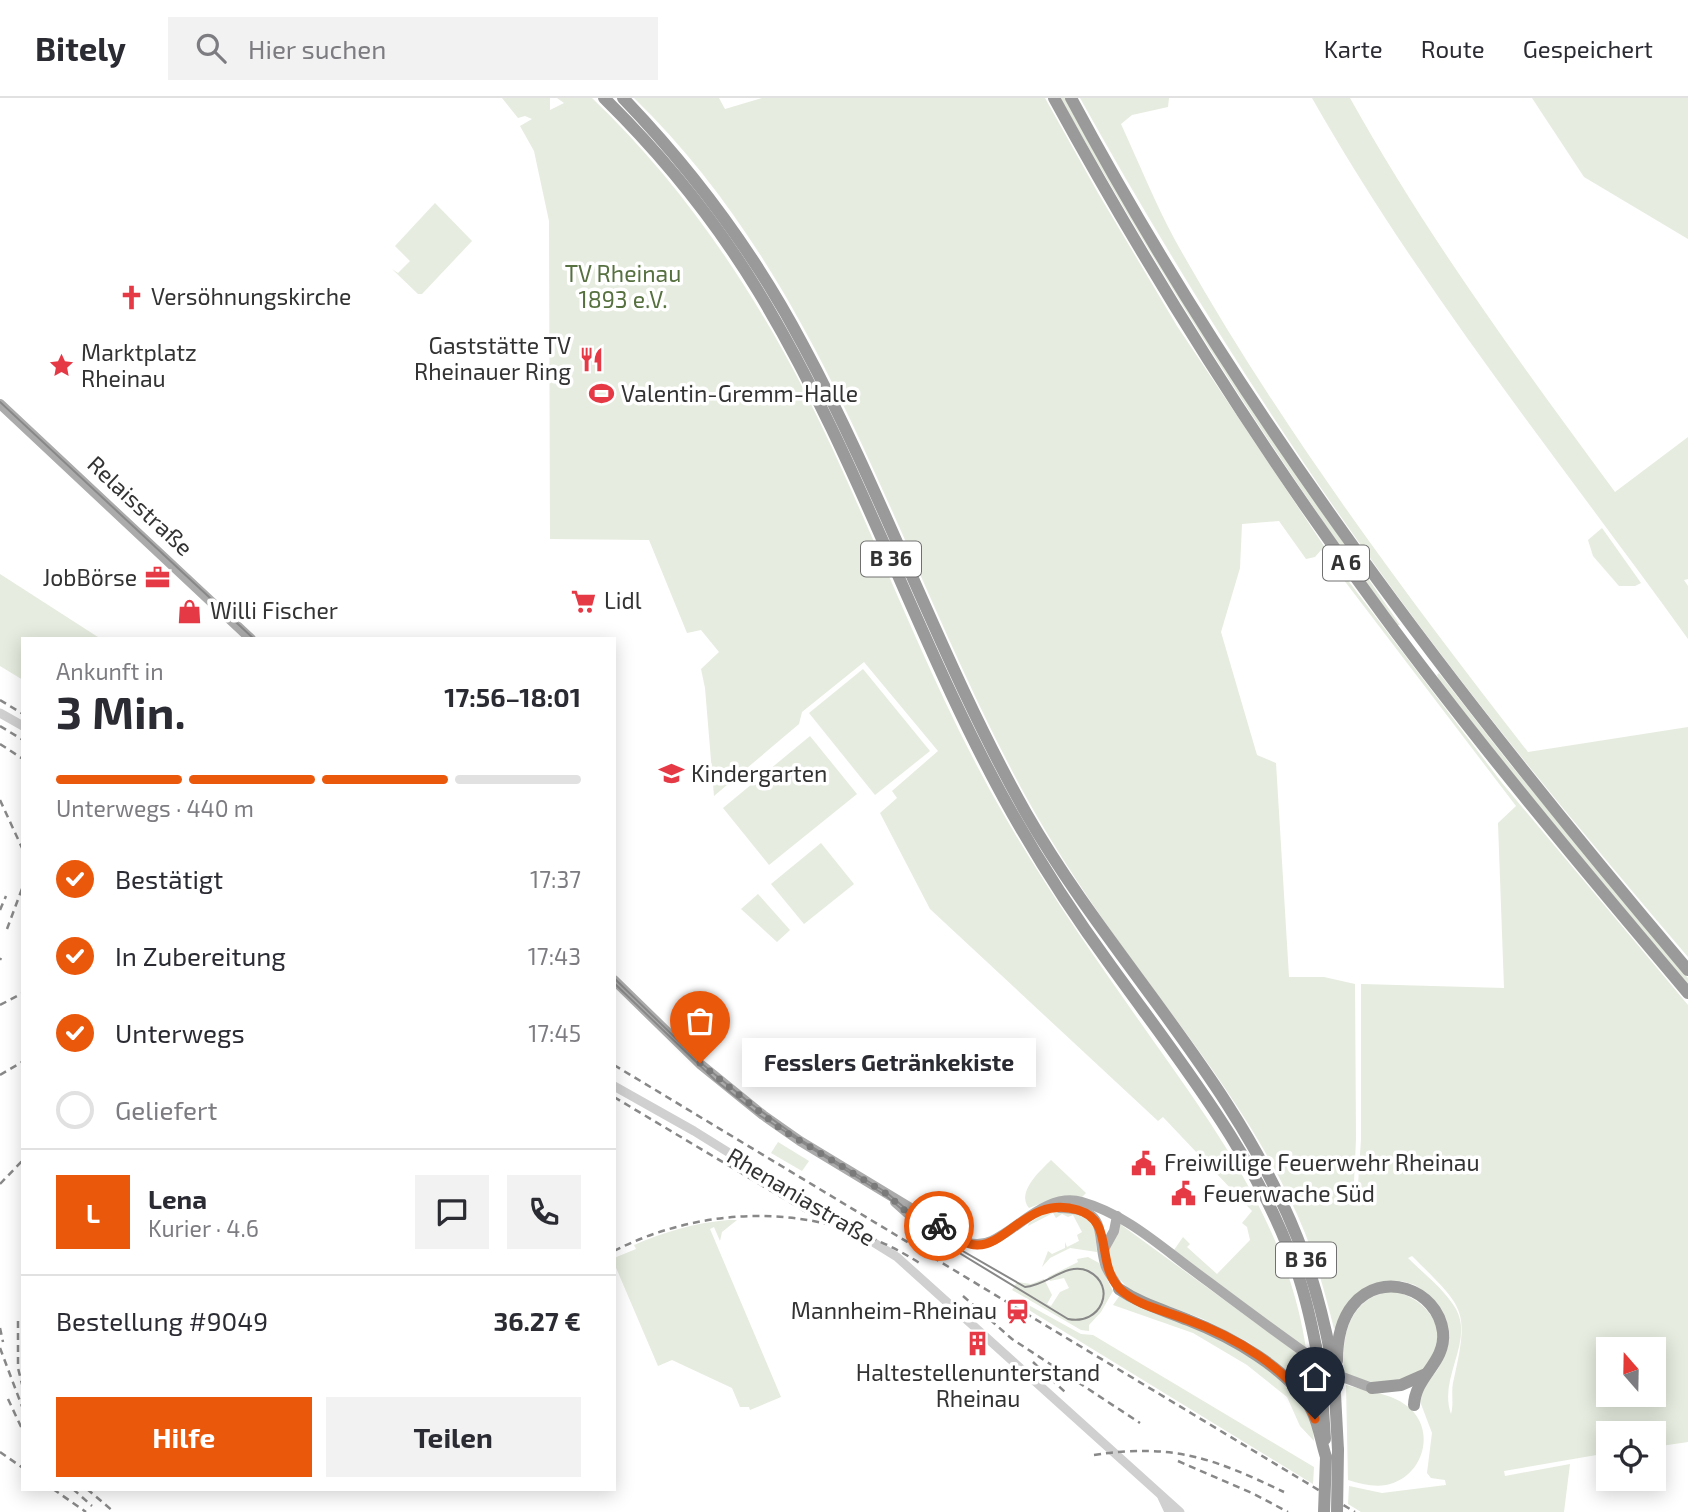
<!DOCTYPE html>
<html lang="de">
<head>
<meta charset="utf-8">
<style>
	:root { --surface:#fff; --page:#f2f2f3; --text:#2b2b33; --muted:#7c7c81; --line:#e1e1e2; --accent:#ea580c }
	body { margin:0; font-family:"Exo 2",sans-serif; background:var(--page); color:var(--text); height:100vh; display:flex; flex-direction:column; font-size:26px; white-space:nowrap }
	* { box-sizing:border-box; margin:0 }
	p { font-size:23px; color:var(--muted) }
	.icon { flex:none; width:38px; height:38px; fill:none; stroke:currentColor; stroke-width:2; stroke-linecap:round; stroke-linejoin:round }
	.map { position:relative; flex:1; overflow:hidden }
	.drawer { position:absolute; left:21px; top:539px; width:595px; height:854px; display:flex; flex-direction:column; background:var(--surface); border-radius:0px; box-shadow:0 4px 18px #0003 }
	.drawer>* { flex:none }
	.needle { width:46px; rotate:340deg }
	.fabs { position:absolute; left:1596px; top:1239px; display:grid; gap:14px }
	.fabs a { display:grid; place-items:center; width:70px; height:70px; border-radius:0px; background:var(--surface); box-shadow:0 4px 18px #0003; font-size:35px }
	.pin { position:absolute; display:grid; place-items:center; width:60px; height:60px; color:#fff; margin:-72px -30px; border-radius:50% 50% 50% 0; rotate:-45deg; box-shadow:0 0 7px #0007 }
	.pin .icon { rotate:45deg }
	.courier { position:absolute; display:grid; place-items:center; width:70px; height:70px; margin:-35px; border:5px solid #ea580c; border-radius:50%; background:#fff; color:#222; box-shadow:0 2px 9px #0007 }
	.bubble { position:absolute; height:49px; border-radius:0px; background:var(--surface); box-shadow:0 4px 18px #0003; font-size:23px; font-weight:700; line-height:49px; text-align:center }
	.summary em { font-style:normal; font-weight:700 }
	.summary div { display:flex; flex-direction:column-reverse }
	.summary { display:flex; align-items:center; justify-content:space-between; height:119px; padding:0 35px }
	h1 { font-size:46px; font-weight:700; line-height:52px }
	.bar { display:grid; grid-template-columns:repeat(4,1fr); gap:10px 7px; align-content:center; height:84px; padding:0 35px }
	.bar i { height:9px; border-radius:5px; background:var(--line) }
	.bar .active { background:var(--accent) }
	.bar p { grid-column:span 4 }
	.line { display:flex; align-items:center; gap:18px; padding:0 35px; border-top:2px solid var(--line) }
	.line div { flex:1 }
	.round { display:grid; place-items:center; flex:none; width:74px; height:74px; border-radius:0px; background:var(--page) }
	ol { padding:0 35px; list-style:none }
	li { display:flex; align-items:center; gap:21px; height:77px }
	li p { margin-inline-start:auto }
	li .icon { padding:7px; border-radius:50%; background:var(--accent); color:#fff; stroke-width:4 }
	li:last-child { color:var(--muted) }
	li i { width:38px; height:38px; border:4px solid var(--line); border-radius:50% }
	.cta { display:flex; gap:14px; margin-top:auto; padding:14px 35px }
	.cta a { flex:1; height:80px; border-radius:0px; background:var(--accent); color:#fff; font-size:28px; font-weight:700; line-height:80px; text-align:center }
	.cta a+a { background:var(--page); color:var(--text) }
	header { display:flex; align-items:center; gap:42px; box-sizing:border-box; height:98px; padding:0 35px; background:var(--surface); border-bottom:2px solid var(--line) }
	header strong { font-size:33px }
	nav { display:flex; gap:38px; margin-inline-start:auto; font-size:24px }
	.search { width:490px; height:63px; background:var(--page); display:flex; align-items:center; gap:18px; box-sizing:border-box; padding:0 24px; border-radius:0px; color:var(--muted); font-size:26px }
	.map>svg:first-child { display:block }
	.green { fill:#e6ecdf; fill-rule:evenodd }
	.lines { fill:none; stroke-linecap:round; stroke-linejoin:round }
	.minor { stroke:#d0d0d0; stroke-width:9 }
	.major { stroke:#ababab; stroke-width:10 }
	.highway { stroke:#9a9a9a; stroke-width:12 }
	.tram { stroke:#888; stroke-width:2 }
	.rail { stroke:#888; stroke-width:2.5; stroke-dasharray:7 5; stroke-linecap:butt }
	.highway-bridge { stroke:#9a9a9a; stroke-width:12 }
	.done { stroke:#7a7a7a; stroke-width:7; stroke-dasharray:0 12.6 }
	.route { stroke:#ea580c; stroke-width:9 }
	.labels { text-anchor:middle; stroke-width:7; stroke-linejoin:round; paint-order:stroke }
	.shield { fill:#fff; stroke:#707070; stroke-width:2 }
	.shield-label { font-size:21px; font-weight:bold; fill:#333 }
	.park-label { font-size:23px; fill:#56703f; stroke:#fff }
	.poi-label { font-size:23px; fill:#333; stroke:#fff; text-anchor:start }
	.street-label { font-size:23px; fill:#333; stroke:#fff }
</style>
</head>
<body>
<header>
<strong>Bitely</strong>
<div class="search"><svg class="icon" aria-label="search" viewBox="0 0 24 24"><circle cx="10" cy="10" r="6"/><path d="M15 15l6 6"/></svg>Hier suchen</div>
<nav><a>Karte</a><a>Route</a><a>Gespeichert</a></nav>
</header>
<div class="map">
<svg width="1688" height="1414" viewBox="0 0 1688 1414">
	<rect width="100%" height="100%" fill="#fff"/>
	<g class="green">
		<path d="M502,0H550V12L564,5L557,0H592C681,85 749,185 805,294C875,433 926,582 1004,717C1048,794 1102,870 1152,941C1219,1035 1289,1133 1306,1251L1174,1152L1183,1139L1190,1146L1187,1149L1217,1176L1250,1142L1247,1129L1242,1125L1252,1113L1163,1019L1158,1023L930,811L880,715L897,700L892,693L938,653L864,564L802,614L799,626L714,698L705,590L701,571L719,554L701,532L687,535L649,442L550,441L549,123L534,53L520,28L532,21L525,18L518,20Z"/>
		<path d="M634,0H719L725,11L762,0H1045L1098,95L1177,228L1340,472L1502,685L1688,907V1344L1654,1349V1335H1608V1355L1504,1373L1505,1378L1570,1366L1564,1414H1361L1348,1406L1349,1388L1382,1395L1446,1387L1445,1382L1431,1380L1427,1375L1432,1335L1418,1298L1438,1271L1448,1246L1436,1204L1415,1187L1401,1183L1373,1186L1334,1231C1326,1198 1317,1166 1305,1135C1264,1034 1196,949 1134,865C1095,811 1057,755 1025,697C898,464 830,190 634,0ZM1279,423L1306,461L1315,459L1321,452L1516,708L1498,725L1504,890L1361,886V1042L1357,1102L1353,1105L1356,1041L1355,886L1324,879H1289L1276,665L1257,657L1221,534L1240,470L1242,426ZM1412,1158C1465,1211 1470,1210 1453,1285C1451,1295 1454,1306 1451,1316C1438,1280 1474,1244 1456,1211C1444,1191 1424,1176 1408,1160ZM1608,1251H1654V1297H1608Z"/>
		<path d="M1060,0H1065L1195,224L1247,304L1400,527H1397C1273,359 1164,182 1060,0Z"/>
		<path d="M1080,0H1169L1168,9L1132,17L1121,26C1139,65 1155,105 1175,142C1276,323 1401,491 1528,654L1688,629V859C1608,765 1528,670 1453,572C1314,391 1191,199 1080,0Z"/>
		<path d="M1312,0H1350C1428,140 1520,265 1615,394L1688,339V481L1684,482L1688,488V541C1560,363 1421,192 1312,0Z"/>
		<path d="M1532,0H1688V141L1584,79Z"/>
		<path d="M435,105L472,143L422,196H418L392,171L398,175L410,163L395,148Z"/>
		<path d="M1602,430L1641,485L1635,488H1619L1593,458L1588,442Z"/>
		<path d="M0,476L101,541H23V582L0,568Z"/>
		<path d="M863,571L930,653L875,697L809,615Z"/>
		<path d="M1439,575L1510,666L1688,880V887L1537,706L1440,584L1437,577Z"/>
		<path d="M810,638L857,696L769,767L723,710Z"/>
		<path d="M821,745L854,786L804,826L771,786Z"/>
		<path d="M758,796L790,832L777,844L741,811Z"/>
		<path d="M778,1044L809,1063L802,1073L771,1055Z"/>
		<path d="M1051,1062L1086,1095L1081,1100L1047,1103L1029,1110C1016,1094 1040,1073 1051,1062Z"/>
		<path d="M1050,1113H1073L1094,1125L1097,1154L1070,1150L1050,1160L1042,1169L1048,1153L1052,1156L1065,1150V1144L1067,1149L1079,1143L1077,1137L1082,1134L1073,1117L1068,1119L1062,1116L1056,1120L1053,1115L1028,1128L1029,1125L1037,1120V1118Z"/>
		<path d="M728,1122H737L722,1134L720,1143L714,1129L710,1131L781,1299L750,1312L749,1309H740L732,1290L672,1262L658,1268L614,1165V1160L636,1151L634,1147C664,1134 694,1125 728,1122Z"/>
		<path d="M1120,1126L1308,1263L1315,1304L1276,1264L1248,1244L1203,1221L1171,1209L1137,1200L1113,1174L1108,1161L1109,1149Z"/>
		<path d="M1088,1159L1099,1165L1113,1193L1101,1214L1089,1227V1233L1081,1232L1012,1192L1017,1184L1031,1186L1044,1181L1052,1197L1047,1206L1051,1208L1060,1194L1069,1190L1064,1180L1050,1183L1048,1179L1078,1164L1077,1161Z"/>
		<path d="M1389,1193C1422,1196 1454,1231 1429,1263C1425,1269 1421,1275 1414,1279C1404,1283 1386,1285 1376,1285C1366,1285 1353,1279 1344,1276C1341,1239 1348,1202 1389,1193Z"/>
		<path d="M1120,1197C1176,1220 1281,1259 1309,1316C1313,1324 1313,1335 1314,1343L1300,1328L1287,1299L1247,1267L1193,1235L1113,1207Z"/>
		<path d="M1023,1204L1081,1236L1093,1237L1314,1369L1313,1386L1019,1206Z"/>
		<path d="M1346,1287C1365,1293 1391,1295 1407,1308C1438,1332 1423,1380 1386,1387C1373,1389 1361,1386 1348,1382Z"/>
	</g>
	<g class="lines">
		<g class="minor">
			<path d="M0,615L23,628"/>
			<path d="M614,988L694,1033L897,1159L1180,1414"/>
			<path d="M1162,1399L1169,1414"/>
		</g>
		<g class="major">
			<path d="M0,306L251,541"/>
			<path d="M614,882L700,966L763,1017L800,1043L967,1144C1001,1159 1036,1091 1082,1104C1125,1116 1159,1147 1194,1173C1242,1209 1288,1244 1337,1277L1372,1290"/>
			<path d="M895,1104L914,1121L937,1127"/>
			<path d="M1060,1110C1109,1111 1096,1133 1105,1166C1108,1176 1115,1182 1119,1191"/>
			<path d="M1104,1151L1114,1133L1117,1118"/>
		</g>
		<g class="highway">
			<path d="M604,0C663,58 715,122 758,193C859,359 917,546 1012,715C1042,768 1075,819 1111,868C1180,964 1257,1058 1296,1171C1305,1196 1311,1223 1316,1249"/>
			<path d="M623,0C694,74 755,156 803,247C885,399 941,564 1026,715C1109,860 1235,982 1297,1139C1313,1178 1323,1217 1331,1258"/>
			<path d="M1054,0C1152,179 1261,352 1383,517C1479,647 1583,771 1688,895"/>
			<path d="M1071,0C1240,316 1457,600 1688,872"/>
			<path d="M1119,1191C1141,1206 1164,1212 1188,1222C1229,1238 1291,1271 1312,1313C1319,1327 1321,1344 1326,1359"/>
			<path d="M1337,1263C1337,1243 1340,1223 1353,1207C1381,1172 1437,1190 1443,1234C1446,1265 1415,1278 1414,1307"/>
			<path d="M1334,1277L1338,1352"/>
			<path d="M1321,1282L1325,1341"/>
			<path d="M1372,1290L1401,1287L1426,1276"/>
		</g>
		<g class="tram">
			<path d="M0,304L254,541"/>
			<path d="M614,880L701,965L750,1005L801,1042L887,1095L942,1141L1025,1189C1047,1188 1067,1163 1088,1173C1118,1188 1101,1228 1068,1221L938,1142L885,1097L759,1017L715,982L614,885"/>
		</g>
		<g class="rail">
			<path d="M0,602L23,616"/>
			<path d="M0,628L23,642"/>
			<path d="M0,646L23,661"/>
			<path d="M0,702L23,752"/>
			<path d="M0,812L6,798"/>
			<path d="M7,831L23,788"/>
			<path d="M0,862L1,860"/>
			<path d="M0,907L23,895"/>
			<path d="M614,967L1355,1414"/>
			<path d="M0,977L22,964"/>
			<path d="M614,999L813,1118"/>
			<path d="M0,1086L23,1062"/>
			<path d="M614,1153C712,1103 829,1106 921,1166"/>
			<path d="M963,1198L1012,1241L1140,1325"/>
			<path d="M18,1223V1270L23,1290"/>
			<path d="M0,1230L3,1244"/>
			<path d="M0,1250L23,1311"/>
			<path d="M1033,1264L1066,1295"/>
			<path d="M8,1301L23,1333"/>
			<path d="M0,1354L23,1370"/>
			<path d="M1094,1357C1173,1345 1213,1360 1284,1394"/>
			<path d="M1178,1363L1254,1396L1288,1414"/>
			<path d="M53,1391L86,1414"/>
			<path d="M73,1391L92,1408"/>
			<path d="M87,1391L114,1414"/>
		</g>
		<g class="highway-bridge">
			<path d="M1316,1249L1321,1282"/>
			<path d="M1331,1258L1334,1277"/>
			<path d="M1324,1414L1326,1359"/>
			<path d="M1337,1414L1338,1352"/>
		</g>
	</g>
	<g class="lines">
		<path class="done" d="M700,965L781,1031L887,1096L914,1121L939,1128"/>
		<path class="route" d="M939,1128C950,1135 964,1147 977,1147C1007,1148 1029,1097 1078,1112C1115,1123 1095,1165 1120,1191C1136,1207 1162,1212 1183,1220C1231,1237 1295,1271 1315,1321"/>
	</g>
	<defs>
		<symbol id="church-bare" viewBox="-9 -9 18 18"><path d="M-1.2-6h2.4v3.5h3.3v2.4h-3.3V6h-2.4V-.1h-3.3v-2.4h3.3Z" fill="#e63946" stroke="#fff" stroke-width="2.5" paint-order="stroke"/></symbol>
		<symbol id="restaurant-bare" viewBox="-9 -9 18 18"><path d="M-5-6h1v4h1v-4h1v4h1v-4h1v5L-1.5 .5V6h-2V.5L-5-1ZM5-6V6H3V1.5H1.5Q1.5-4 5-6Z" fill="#e63946" stroke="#fff" stroke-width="2.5" paint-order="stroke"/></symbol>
		<symbol id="sight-bare" viewBox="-9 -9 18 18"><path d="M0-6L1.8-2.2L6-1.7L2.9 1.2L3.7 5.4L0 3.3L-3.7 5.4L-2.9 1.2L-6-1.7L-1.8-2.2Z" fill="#e63946" stroke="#fff" stroke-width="2.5" paint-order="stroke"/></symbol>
		<symbol id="stadium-bare" viewBox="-9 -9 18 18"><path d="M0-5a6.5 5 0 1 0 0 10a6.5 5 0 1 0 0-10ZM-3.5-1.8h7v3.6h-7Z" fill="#e63946" stroke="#fff" stroke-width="2.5" paint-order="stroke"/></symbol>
		<symbol id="office-bare" viewBox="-9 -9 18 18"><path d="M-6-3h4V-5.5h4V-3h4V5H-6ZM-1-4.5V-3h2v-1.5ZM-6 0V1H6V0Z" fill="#e63946" stroke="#fff" stroke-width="2.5" paint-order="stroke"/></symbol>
		<symbol id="supermarket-bare" viewBox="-9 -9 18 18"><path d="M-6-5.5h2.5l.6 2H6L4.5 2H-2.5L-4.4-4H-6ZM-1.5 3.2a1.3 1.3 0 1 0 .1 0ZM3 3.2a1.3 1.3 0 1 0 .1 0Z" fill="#e63946" stroke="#fff" stroke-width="2.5" paint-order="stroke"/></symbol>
		<symbol id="shop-bare" viewBox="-9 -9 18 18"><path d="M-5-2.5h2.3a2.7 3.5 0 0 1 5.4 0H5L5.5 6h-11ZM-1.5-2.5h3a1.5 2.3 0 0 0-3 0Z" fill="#e63946" stroke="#fff" stroke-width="2.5" paint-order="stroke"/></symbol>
		<symbol id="school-bare" viewBox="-9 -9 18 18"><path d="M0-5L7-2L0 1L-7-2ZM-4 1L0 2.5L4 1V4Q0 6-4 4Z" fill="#e63946" stroke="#fff" stroke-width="2.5" paint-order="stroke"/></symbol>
		<symbol id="civic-bare" viewBox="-9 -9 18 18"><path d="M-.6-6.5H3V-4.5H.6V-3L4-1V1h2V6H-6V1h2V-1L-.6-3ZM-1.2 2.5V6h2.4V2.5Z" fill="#e63946" stroke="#fff" stroke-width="2.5" paint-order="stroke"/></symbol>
		<symbol id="station-bare" viewBox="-9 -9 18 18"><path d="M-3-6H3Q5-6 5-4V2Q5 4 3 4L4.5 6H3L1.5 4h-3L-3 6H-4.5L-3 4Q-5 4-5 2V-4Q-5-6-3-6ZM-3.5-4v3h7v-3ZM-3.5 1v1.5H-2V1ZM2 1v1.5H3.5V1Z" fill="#e63946" stroke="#fff" stroke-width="2.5" paint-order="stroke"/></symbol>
		<symbol id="building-bare" viewBox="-9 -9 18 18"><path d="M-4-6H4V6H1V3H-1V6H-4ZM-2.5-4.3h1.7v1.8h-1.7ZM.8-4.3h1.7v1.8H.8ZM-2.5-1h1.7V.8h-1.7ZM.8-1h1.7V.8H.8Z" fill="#e63946" stroke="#fff" stroke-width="2.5" paint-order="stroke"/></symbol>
	</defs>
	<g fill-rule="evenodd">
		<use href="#church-bare" x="114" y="182" width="35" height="35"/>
		<use href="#restaurant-bare" x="574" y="244" width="35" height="35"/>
		<use href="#sight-bare" x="44" y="250" width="35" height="35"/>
		<use href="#stadium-bare" x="584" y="278" width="35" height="35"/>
		<use href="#office-bare" x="140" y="462" width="35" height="35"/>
		<use href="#supermarket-bare" x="566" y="486" width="35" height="35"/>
		<use href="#shop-bare" x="172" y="496" width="35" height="35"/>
		<use href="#school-bare" x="654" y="658" width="35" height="35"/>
		<use href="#civic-bare" x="1126" y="1048" width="35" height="35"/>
		<use href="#civic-bare" x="1166" y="1078" width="35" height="35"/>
		<use href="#station-bare" x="1000" y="1196" width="35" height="35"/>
		<use href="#building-bare" x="960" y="1228" width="35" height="35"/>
	</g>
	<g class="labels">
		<g class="shield">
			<rect x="861" y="443.5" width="60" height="35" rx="5"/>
			<rect x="1323" y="447.5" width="46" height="35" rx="5"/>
			<rect x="1276" y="1144.5" width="60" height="35" rx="5"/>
		</g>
		<g class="shield-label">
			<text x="891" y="468">B 36</text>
			<text x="1346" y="472">A 6</text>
			<text x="1306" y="1169">B 36</text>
		</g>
		<g class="park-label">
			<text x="623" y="184">TV Rheinau<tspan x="623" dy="26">1893 e.V.</tspan></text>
		</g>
		<g class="poi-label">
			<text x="151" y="207">Versöhnungskirche</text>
			<text x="571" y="256" text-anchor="end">Gaststätte TV<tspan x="571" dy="26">Rheinauer Ring</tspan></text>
			<text x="81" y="263">Marktplatz<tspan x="81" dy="26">Rheinau</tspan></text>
			<text x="621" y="304">Valentin-Gremm-Halle</text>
			<text x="137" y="488" text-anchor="end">JobBörse</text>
			<text x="604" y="511">Lidl</text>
			<text x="210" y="521">Willi Fischer</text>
			<text x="691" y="684">Kindergarten</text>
			<text x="1164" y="1073">Freiwillige Feuerwehr Rheinau</text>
			<text x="1203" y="1104">Feuerwache Süd</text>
			<text x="997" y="1221" text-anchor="end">Mannheim-Rheinau</text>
			<text x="978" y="1283" text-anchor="middle">Haltestellenunterstand<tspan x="978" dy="26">Rheinau</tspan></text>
		</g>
		<g class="street-label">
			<text transform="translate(140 408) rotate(43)" y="8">Relaisstraße</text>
			<text transform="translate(801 1099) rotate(31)" y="8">Rhenaniastraße</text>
		</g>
	</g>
</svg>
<div class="fabs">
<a><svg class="needle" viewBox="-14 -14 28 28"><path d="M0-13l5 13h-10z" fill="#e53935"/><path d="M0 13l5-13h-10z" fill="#7c7c81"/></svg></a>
<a><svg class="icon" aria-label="locate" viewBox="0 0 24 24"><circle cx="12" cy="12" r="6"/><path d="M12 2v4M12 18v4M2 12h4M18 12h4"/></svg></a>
</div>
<div class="pin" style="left:700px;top:965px;background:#ea580c"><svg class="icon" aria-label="bag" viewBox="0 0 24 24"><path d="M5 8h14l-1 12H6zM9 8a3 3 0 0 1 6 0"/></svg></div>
<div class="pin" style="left:1315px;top:1321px;background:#1f2937"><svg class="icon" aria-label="home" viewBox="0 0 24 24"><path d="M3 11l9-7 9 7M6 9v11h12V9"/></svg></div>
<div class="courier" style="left:939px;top:1128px"><svg class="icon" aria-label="bike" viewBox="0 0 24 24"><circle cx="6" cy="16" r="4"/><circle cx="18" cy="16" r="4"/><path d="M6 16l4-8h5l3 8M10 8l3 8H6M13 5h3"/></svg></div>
<div class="bubble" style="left:742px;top:940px;width:294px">Fesslers Getränkekiste</div>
<section class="drawer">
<div class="summary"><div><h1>3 Min.</h1><p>Ankunft in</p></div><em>17:56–18:01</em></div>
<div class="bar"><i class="active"></i><i class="active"></i><i class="active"></i><i></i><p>Unterwegs · 440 m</p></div>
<ol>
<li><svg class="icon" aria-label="check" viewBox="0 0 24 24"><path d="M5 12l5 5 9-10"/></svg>Bestätigt<p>17:37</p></li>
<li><svg class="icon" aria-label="check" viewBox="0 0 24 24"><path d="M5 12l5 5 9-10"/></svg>In Zubereitung<p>17:43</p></li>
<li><svg class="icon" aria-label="check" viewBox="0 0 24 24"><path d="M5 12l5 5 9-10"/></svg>Unterwegs<p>17:45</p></li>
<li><i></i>Geliefert</li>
</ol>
<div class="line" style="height:126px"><b class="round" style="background:var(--accent);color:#fff">L</b><div><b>Lena</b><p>Kurier · 4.6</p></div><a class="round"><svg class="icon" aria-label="chat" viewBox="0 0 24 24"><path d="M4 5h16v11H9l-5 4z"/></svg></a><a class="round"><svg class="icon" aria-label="phone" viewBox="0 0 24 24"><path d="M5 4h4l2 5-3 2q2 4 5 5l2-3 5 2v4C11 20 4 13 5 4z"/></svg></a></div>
<div class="line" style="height:91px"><div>Bestellung #9049</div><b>36.27 €</b></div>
<div class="cta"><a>Hilfe</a><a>Teilen</a></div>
</section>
</div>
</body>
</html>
